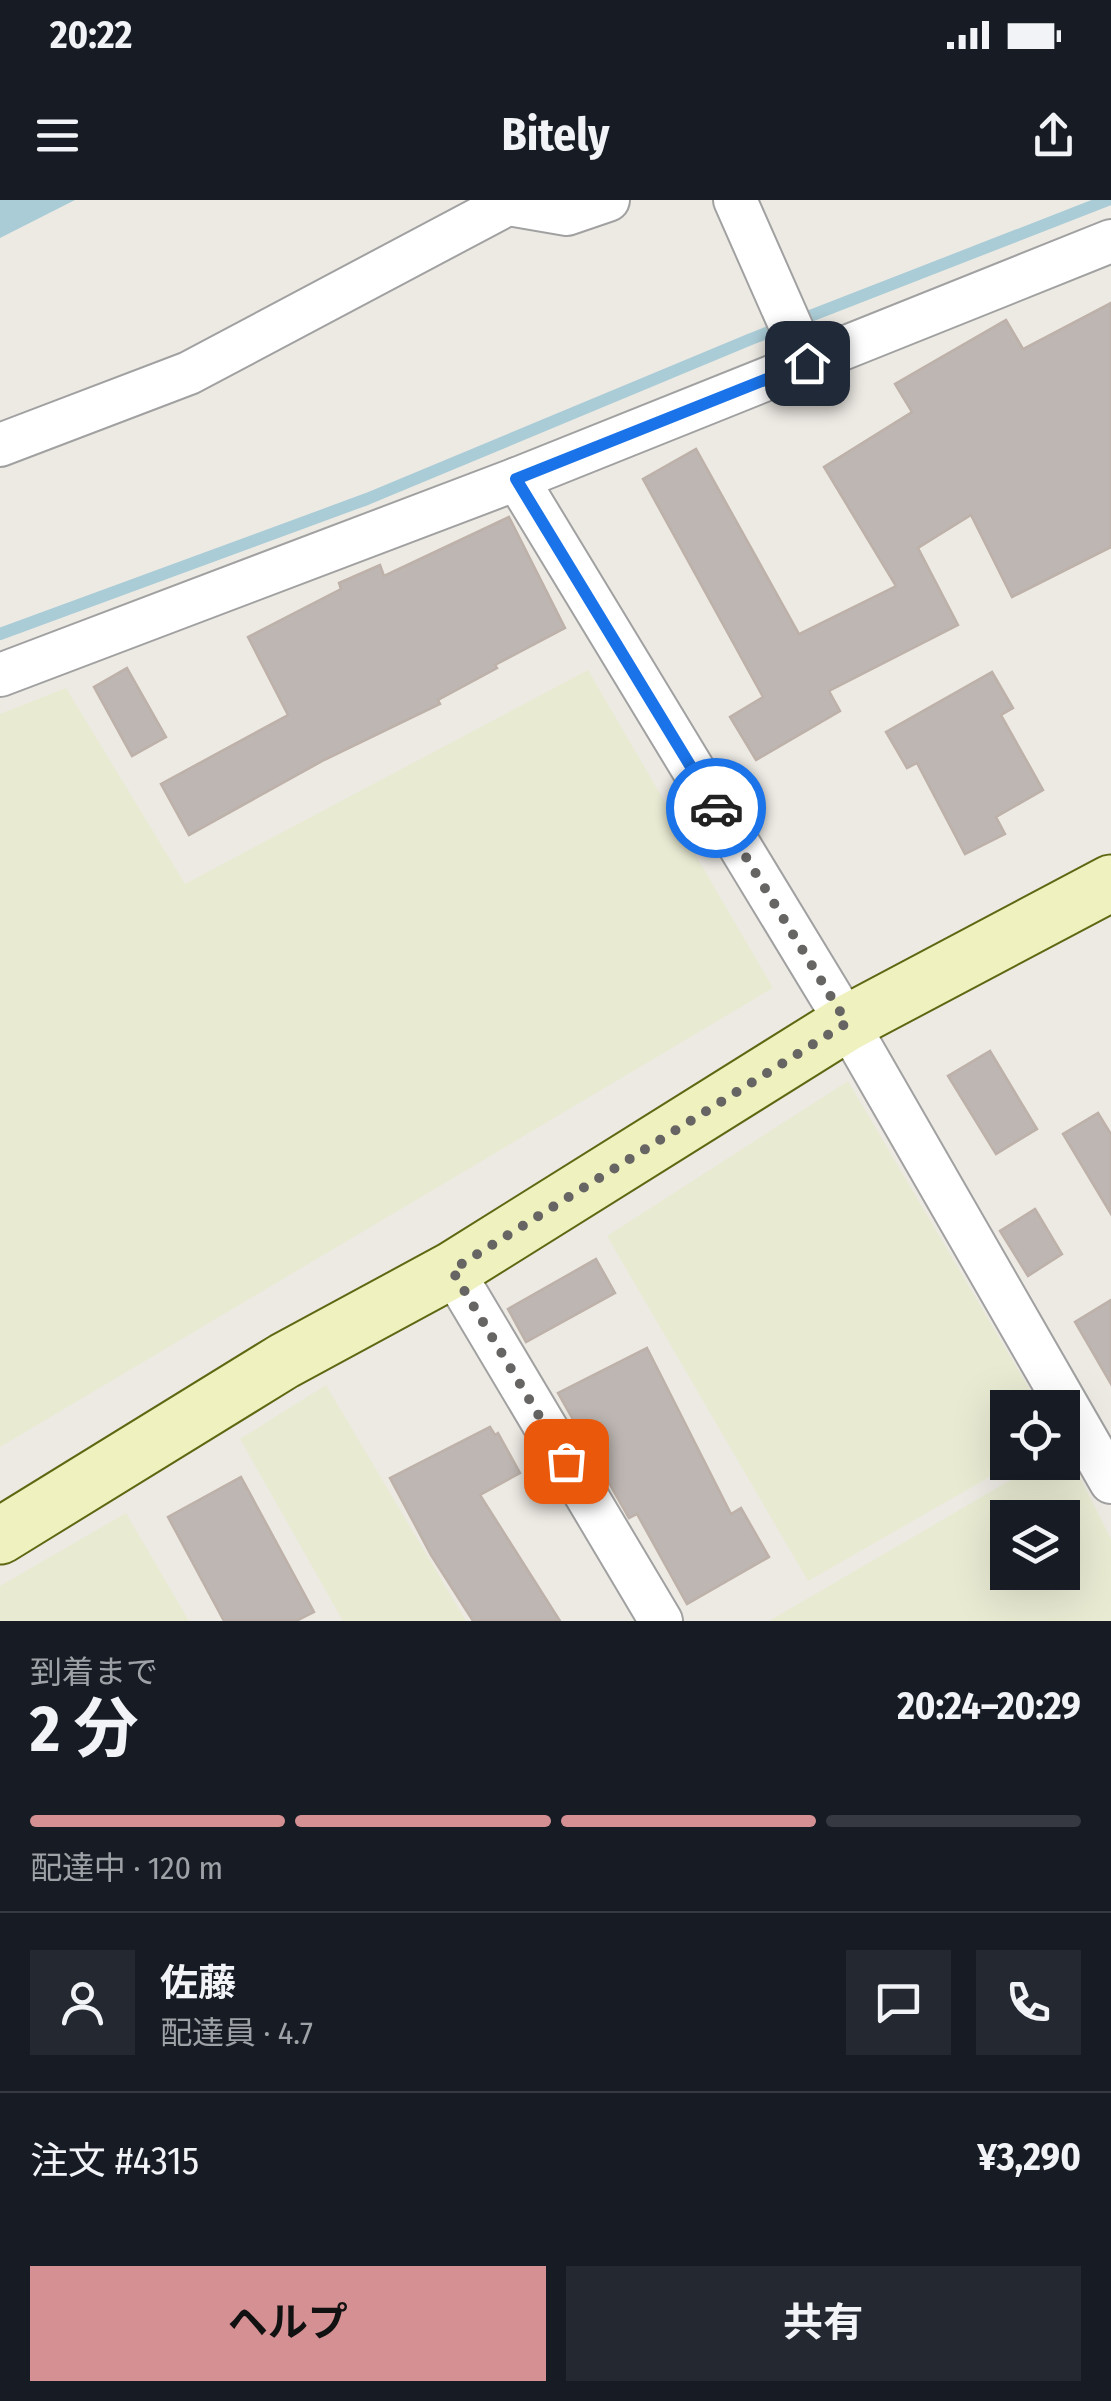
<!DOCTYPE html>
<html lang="ja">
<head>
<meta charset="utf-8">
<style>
	:root { --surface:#171b24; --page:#242831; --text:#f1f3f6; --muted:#9ea1a6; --line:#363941; --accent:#d59093 }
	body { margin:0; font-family:"Fira Sans Condensed","Noto Sans JP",sans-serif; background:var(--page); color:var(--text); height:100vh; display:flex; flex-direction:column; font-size:38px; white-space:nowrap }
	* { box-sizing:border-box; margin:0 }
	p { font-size:32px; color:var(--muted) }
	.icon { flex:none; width:55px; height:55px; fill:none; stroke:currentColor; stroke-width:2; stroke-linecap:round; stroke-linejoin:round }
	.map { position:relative; height:1421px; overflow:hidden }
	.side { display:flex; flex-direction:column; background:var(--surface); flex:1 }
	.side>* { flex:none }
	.fabs { position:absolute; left:990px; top:1190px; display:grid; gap:20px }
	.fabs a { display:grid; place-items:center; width:90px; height:90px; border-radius:0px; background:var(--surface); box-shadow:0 10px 40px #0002; font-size:50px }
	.pin { position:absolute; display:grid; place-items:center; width:85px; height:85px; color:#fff; margin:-42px; border-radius:20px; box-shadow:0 5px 15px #0006 }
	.courier { position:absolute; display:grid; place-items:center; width:100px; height:100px; margin:-50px; border:8px solid #1a73e8; border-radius:50%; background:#fff; color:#222; box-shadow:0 2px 12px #0007 }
	.summary em { font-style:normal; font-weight:700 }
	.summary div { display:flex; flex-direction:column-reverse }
	.summary { display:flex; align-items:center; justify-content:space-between; height:170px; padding:0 30px }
	h1 { font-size:65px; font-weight:700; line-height:75px }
	.bar { display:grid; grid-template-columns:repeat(4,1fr); gap:15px 10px; align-content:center; height:120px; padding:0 30px }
	.bar i { height:12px; border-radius:8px; background:var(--line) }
	.bar .active { background:var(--accent) }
	.bar p { grid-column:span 4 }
	.line { display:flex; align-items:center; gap:25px; padding:0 30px; border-top:2px solid var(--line) }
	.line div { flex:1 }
	.round { display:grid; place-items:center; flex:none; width:105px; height:105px; border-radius:0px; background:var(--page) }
	.action { display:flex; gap:20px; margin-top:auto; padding:20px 30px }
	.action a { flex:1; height:115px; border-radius:0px; background:var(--accent); color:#111; font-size:40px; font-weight:700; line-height:115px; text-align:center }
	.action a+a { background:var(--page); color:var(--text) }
	.status { display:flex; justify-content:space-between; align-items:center; height:70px; padding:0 50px; background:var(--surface); direction:ltr }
	.status svg { height:28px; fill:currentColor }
	header { display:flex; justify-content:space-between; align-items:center; height:130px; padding:0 30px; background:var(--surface); font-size:45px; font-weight:700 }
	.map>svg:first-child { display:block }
	.farmland { fill:#e8ead2; fill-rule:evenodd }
	.water { fill:#aaccd6 }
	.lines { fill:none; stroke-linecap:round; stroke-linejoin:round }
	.stream { stroke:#aaccd6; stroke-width:12 }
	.building { fill:#bdb6b2; stroke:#bdb1a9; stroke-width:2.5 }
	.street-casing { stroke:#a1a1a1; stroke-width:46 }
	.secondary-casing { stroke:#5e6712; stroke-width:59 }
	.street { stroke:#fff; stroke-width:42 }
	.secondary { stroke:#eff1be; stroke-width:55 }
	.done { stroke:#666563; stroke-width:10; stroke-dasharray:0 18 }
	.route { stroke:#1a73e8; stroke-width:12 }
</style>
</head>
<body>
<div class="status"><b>20:22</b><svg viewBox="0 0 49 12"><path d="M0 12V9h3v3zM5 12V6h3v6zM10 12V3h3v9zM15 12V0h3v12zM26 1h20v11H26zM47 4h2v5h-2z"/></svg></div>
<header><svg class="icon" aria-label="menu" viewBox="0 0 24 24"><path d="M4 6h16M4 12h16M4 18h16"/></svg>Bitely<svg class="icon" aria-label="share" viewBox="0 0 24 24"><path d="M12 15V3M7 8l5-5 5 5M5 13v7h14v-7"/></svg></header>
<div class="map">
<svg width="1111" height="1421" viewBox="0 0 1111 1421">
	<rect width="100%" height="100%" fill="#edeae4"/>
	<g class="farmland">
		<path d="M588,470L773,788L0,1247V514L66,488L185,684Z"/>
		<path d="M848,881L1040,1207L1008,1208V1262L1014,1263L808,1381L607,1036Z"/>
		<path d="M326,1185L466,1421H343L240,1239Z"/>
		<path d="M1065,1248L1111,1339V1421H769L1040,1263L1062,1262ZM1008,1318H1062V1372H1008Z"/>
		<path d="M126,1313L189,1421H0V1386Z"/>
	</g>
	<path class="water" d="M0,0H75L0,38Z"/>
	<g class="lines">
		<path class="stream" d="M0,434L367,299L751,139L1108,0"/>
	</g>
	<g class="building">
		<path d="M1111,103V347L1012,397L971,315L918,348L958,425L829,491L840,511L756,560L730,517L763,497L643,279L696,249L799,434L896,386L824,267L912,212L895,184L1006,120L1023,149Z"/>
		<path d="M509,317L565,428L495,465L497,468L438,500L440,504L324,560L189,635L161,584L288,515L248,437L341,389L339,383L380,365L384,376Z"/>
		<path d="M127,468L166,537L132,556L94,487Z"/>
		<path d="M992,472L1013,508L1001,515L1043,590L996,617L1005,634L965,654L917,563L907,568L886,532Z"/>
		<path d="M990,851L1037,929L996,954L948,876Z"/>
		<path d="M1098,913L1111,934V1014L1063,934Z"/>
		<path d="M1035,1009L1062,1054L1028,1076L1000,1031Z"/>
		<path d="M596,1059L615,1093L526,1142L508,1109Z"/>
		<path d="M1111,1100V1184L1075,1122Z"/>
		<path d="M647,1148L731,1314L741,1308L769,1357L687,1404L637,1314L629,1318L558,1193Z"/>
		<path d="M490,1227L495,1235L498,1233L520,1273L480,1295L560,1421H473L431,1355L390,1278Z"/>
		<path d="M241,1277L314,1412L296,1421H224L168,1317Z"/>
	</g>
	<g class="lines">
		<defs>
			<g id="street">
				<path d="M735,0L807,163"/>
				<path d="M509,4L567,14L608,0"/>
				<path d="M0,245L189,173L515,0"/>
				<path d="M517,279L847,823L1111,1282"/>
				<path d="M0,475L517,279L1111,41"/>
				<path d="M452,1070L661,1421"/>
			</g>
			<path id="secondary" d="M0,1336L284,1161L452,1070L847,823L1111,683"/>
		</defs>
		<use href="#street" class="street-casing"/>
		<use href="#secondary" class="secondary-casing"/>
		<use href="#street" class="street"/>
		<use href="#secondary" class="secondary"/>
	</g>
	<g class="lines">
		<path class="done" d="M566,1261L452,1070L847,823L716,608"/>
		<path class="route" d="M716,608L516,279L807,163"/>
	</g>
</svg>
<div class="fabs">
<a><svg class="icon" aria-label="locate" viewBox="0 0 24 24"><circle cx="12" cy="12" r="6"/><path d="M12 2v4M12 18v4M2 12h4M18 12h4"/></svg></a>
<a><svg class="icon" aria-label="layers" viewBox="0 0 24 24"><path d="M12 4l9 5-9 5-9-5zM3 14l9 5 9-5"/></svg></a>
</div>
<div class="pin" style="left:566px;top:1261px;background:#ea580c"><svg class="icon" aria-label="bag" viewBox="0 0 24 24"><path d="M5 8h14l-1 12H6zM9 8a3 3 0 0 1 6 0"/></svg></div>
<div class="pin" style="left:807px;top:163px;background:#1f2937"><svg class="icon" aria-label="home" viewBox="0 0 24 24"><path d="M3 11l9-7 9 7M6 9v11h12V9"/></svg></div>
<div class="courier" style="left:716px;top:608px"><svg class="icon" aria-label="car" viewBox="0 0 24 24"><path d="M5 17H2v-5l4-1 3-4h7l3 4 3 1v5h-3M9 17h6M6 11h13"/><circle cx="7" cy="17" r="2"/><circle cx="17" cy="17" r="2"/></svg></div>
</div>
<section class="side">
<div class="summary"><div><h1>2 分</h1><p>到着まで</p></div><em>20:24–20:29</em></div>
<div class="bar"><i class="active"></i><i class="active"></i><i class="active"></i><i></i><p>配達中 · 120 m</p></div>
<div class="line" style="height:180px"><a class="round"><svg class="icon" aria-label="person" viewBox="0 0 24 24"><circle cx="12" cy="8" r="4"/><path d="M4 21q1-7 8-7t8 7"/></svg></a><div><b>佐藤</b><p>配達員 · 4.7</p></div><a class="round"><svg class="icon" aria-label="chat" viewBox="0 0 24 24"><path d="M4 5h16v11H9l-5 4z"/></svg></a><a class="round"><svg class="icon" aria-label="phone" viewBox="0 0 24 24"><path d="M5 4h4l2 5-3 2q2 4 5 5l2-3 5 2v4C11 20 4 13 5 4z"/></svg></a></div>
<div class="line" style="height:130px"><div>注文 #4315</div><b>¥3,290</b></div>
<div class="action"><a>ヘルプ</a><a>共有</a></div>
</section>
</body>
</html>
